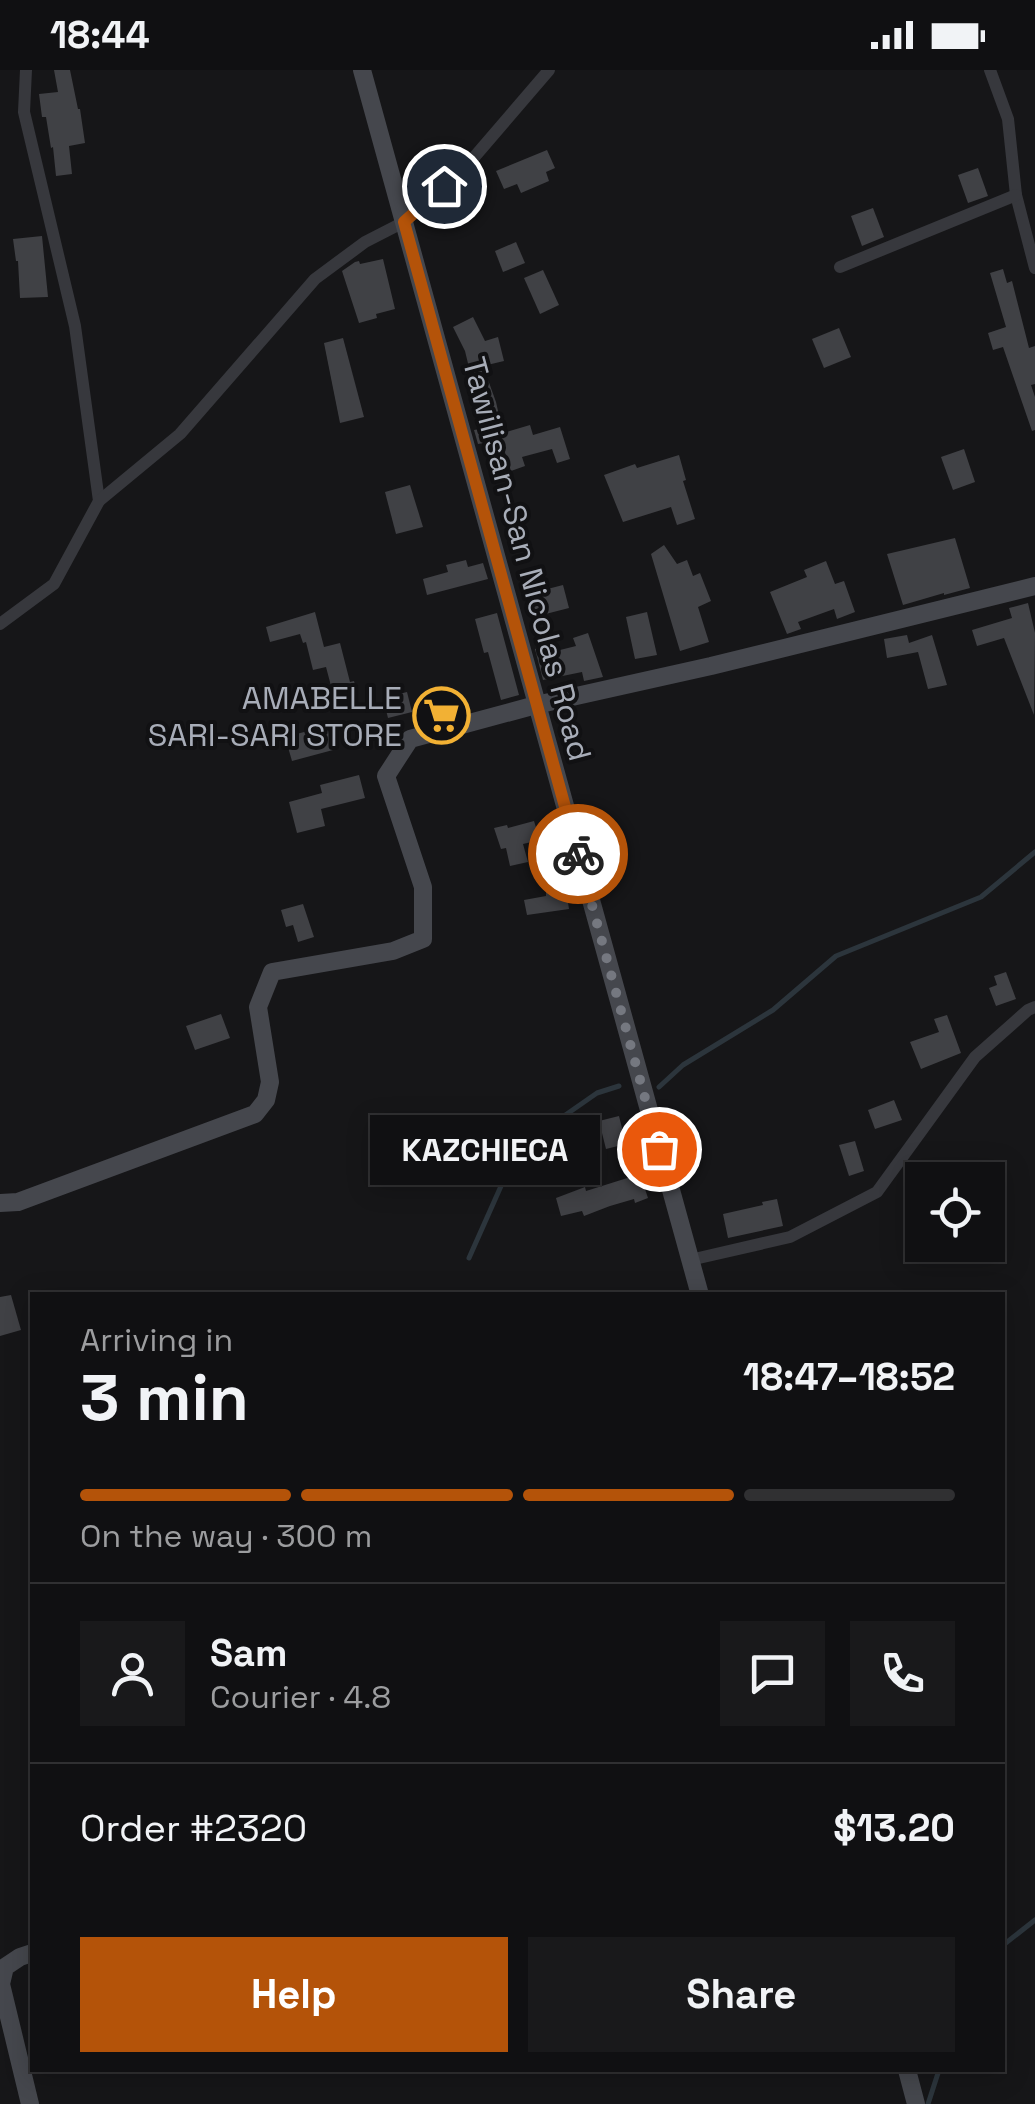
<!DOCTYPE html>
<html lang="en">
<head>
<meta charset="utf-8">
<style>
	:root { --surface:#101012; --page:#19191b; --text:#f1f3f6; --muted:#9c9d9f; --line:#303032; --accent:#b45309 }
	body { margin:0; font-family:"Space Grotesk",sans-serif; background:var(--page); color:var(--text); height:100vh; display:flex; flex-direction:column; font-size:38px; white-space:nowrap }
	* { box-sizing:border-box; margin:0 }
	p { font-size:32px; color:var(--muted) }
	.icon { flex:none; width:55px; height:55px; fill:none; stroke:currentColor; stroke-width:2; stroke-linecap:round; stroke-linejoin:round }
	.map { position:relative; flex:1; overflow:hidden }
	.side { position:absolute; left:30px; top:1222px; width:975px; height:780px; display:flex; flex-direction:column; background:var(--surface); border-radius:0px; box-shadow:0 5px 25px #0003,0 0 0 2px var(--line) }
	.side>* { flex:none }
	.buttons { position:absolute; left:905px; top:1092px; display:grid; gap:20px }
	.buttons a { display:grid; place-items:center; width:100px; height:100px; border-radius:0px; background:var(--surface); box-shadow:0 5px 25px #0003,0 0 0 2px var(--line); font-size:50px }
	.pin { position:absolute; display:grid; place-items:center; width:85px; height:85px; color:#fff; margin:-42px; border:5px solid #fff; border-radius:50%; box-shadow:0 2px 10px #0007 }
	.courier { position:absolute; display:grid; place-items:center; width:100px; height:100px; margin:-50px; border:8px solid #b45309; border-radius:50%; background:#fff; color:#222; box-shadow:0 2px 12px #0007 }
	.bubble { position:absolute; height:70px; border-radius:0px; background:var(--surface); box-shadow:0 5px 25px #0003,0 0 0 2px var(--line); font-size:32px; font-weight:700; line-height:70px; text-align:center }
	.summary em { font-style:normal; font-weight:700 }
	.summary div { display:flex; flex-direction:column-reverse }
	.summary { display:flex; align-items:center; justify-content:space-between; height:170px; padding:0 50px }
	h1 { font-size:65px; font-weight:700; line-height:75px }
	.bar { display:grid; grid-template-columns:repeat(4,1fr); gap:15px 10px; align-content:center; height:120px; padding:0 50px }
	.bar i { height:12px; border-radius:8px; background:var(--line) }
	.bar .current { background:var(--accent) }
	.bar p { grid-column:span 4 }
	.line { display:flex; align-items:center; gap:25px; padding:0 50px; border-top:2px solid var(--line) }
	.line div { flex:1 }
	.round { display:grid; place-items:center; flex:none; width:105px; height:105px; border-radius:0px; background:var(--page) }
	.action { display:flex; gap:20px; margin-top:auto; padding:20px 50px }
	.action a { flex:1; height:115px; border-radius:0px; background:var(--accent); color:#fff; font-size:40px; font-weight:700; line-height:115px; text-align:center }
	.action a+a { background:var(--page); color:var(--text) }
	.status { display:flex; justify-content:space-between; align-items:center; height:70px; padding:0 50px; background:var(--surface); direction:ltr }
	.status svg { height:28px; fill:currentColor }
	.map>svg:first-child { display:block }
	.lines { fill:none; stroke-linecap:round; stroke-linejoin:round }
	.stream { stroke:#2c353c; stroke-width:5 }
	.building { fill:#404145 }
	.street { stroke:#37383d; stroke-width:12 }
	.secondary { stroke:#45474d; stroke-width:18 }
	.done { stroke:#757880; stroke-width:10; stroke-dasharray:0 18 }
	.route { stroke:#b45309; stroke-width:12 }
	.labels { text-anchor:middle; stroke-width:8; stroke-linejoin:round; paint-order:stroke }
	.street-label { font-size:32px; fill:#a8adb8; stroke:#111113 }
	.poi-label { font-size:32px; fill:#a8adb8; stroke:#111113; text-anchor:end }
</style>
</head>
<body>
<div class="status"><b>18:44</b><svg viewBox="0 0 49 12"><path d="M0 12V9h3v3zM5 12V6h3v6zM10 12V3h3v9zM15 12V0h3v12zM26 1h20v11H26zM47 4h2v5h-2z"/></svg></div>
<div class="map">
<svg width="1035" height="2034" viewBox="0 0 1035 2034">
	<rect width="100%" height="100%" fill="#161618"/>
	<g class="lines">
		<g class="stream">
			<path d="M659,1017L683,995L773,940L836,886L981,827L1035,782"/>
			<path d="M469,1188L518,1078L597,1023L619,1016"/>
			<path d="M1002,1876L1035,1850"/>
			<path d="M928,2034L939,2000"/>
		</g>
	</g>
	<g class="building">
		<path d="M54,0H70L78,39H80L85,73L69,76L72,104L56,106L53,77L51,78L46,47H42L39,24L58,22Z"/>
		<path d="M547,80L555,98L546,102L549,111L521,123L517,114L504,119L496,101Z"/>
		<path d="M978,98L988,126L968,133L958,105Z"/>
		<path d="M873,138L884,167L862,176L851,146Z"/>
		<path d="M42,166L48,227L20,228L18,191H16L13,169Z"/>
		<path d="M516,172L525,193L503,202L495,181Z"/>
		<path d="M383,189L395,239L376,244L377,248L359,253L342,201L355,192L359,191L360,194Z"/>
		<path d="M1003,199L1007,213L1012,211L1029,278L1035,276V314L1031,315L1035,327V360L1032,361L1003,277L993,280L988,263L1006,257L990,203Z"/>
		<path d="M543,200L559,235L540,244L524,208Z"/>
		<path d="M473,247L485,271L498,267L504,291L483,296L496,332L503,363L530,355L533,365L560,357L570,389L557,393L552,379L522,387L525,396L511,401L501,370L478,374L474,360L485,358L478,329L472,330L466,312L472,310L465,281L453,257Z"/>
		<path d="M839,258L851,287L824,298L812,269Z"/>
		<path d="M343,268L364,347L340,353L324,273Z"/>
		<path d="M964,379L975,412L953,420L941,387Z"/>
		<path d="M679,385L686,410L683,411L695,449L677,455L671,437L623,452L604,405L635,394L637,398Z"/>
		<path d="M410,415L423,457L396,464L385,422Z"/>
		<path d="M955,468L970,518L944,525V523L903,535L887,484Z"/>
		<path d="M664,475L677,494L687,490L693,506L700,503L711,531L698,537L709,572L680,581L651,484Z"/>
		<path d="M466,490L468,497L483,493L488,509L427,525L423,509L448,502L446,495Z"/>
		<path d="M826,491L835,514L844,511L855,542L837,549L834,539L798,552L801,559L787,564L770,522L807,507L804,500Z"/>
		<path d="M563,515L569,538L534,547L528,524Z"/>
		<path d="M1028,533L1035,563L1034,645L1004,568L977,576L972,560L1012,548L1009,538Z"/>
		<path d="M315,542L324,577L340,573L350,612L354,611L358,625L335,631L326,597L313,600L306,572L303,573L300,564L270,572L266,557Z"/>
		<path d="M647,542L657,585L635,589L626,547Z"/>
		<path d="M497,543L519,625L501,630L488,582L484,583L475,549Z"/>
		<path d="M588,563L603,607L584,611L582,602L543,610L535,579L549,575L552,582L576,576L573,568Z"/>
		<path d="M907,565L909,573L932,565L947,615L928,619L918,582L887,588L884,569Z"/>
		<path d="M407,622L412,642L388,648L383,628Z"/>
		<path d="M327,656L333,680L292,691L285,667Z"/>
		<path d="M359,705L365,728L321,739L325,756L297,763L289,732L322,723L320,715Z"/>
		<path d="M534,751L540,770L523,774L528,792L510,796L506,778L501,779L494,758L507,755L508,758Z"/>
		<path d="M566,819L569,839L527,845L524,830L546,826V821Z"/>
		<path d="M303,834L314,867L298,872L293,855L286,857L281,840Z"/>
		<path d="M1006,902L1016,929L996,936L989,918L997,915L994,906Z"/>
		<path d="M221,944L230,968L195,980L186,956Z"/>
		<path d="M947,945L961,983L921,999L910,972L939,962L934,949Z"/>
		<path d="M894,1030L902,1050L875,1059L868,1040Z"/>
		<path d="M619,1046L626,1074L606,1079L599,1051Z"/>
		<path d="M855,1071L864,1101L849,1106L839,1075Z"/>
		<path d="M640,1104L648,1128L635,1133L634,1129L610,1136L584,1146L582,1141L561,1146L556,1128L585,1117L586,1121Z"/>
		<path d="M777,1129L783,1156L728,1168L723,1144L763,1135L762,1132Z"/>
		<path d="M11,1225L21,1260L0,1266V1227Z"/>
	</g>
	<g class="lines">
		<g class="street">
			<path d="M26,0L24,42L75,256L99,431"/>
			<path d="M990,0L1008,49L1016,125L1035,198"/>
			<path d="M840,197L1016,125"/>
			<path d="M0,554L54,514L99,431L180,364L315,209L365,172L404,152L464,99L549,0"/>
			<path d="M690,1190L790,1167L877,1122L975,987L1028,940L1035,937"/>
		</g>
		<g class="secondary">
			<path d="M362,0L700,1225"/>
			<path d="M0,1133L18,1132L255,1044L266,1030L270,1012L258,937L272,902L393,881L423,869V817L386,706L410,669L536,635L711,596L1035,516"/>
			<path d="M907,2000L916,2034"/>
			<path d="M30,2034L1,1914L5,1897L20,1887L32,1883"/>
		</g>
	</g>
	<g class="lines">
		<path class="done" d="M578,784L659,1079"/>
		<path class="route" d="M444,116L404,152L578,784"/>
	</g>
	<defs>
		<symbol id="supermarket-ring" viewBox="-11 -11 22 22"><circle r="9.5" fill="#111113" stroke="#f2b134" stroke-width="1.5"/><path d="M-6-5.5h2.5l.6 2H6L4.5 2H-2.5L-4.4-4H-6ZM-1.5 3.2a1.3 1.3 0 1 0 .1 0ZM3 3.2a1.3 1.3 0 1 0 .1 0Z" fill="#f2b134"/></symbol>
	</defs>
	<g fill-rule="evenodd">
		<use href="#supermarket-ring" x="410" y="614" width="63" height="63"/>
	</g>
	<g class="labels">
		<g class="street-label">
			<text transform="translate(527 489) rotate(75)" y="11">Tawilisan-San Nicolas Road</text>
		</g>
		<g class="poi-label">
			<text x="402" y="639">AMABELLE<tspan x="402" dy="37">SARI-SARI STORE</tspan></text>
		</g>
	</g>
</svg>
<div class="buttons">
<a><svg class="icon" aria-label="locate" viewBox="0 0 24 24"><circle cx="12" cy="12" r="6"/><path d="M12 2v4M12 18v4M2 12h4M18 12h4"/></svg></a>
</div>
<div class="pin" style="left:659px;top:1079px;background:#ea580c"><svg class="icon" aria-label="bag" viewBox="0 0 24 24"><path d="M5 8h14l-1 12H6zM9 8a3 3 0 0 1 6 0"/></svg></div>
<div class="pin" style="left:444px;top:116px;background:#1f2937"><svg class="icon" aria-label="home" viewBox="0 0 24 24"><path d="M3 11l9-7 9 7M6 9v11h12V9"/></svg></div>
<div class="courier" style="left:578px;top:784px"><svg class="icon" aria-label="bike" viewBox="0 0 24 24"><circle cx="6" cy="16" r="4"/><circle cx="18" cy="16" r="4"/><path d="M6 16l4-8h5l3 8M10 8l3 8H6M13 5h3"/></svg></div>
<div class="bubble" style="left:370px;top:1045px;width:230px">KAZCHIECA</div>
<section class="side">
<div class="summary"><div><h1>3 min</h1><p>Arriving in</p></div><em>18:47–18:52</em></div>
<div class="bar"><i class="current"></i><i class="current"></i><i class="current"></i><i></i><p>On the way · 300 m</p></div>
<div class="line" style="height:180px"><a class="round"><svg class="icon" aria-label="person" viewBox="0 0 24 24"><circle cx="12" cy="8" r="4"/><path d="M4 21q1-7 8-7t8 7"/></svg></a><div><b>Sam</b><p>Courier · 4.8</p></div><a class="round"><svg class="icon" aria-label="chat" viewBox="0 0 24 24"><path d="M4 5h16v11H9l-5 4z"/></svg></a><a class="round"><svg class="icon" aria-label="phone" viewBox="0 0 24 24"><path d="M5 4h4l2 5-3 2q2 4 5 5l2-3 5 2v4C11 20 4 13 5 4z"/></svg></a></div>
<div class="line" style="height:130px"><div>Order #2320</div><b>$13.20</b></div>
<div class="action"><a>Help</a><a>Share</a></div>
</section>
</div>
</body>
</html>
